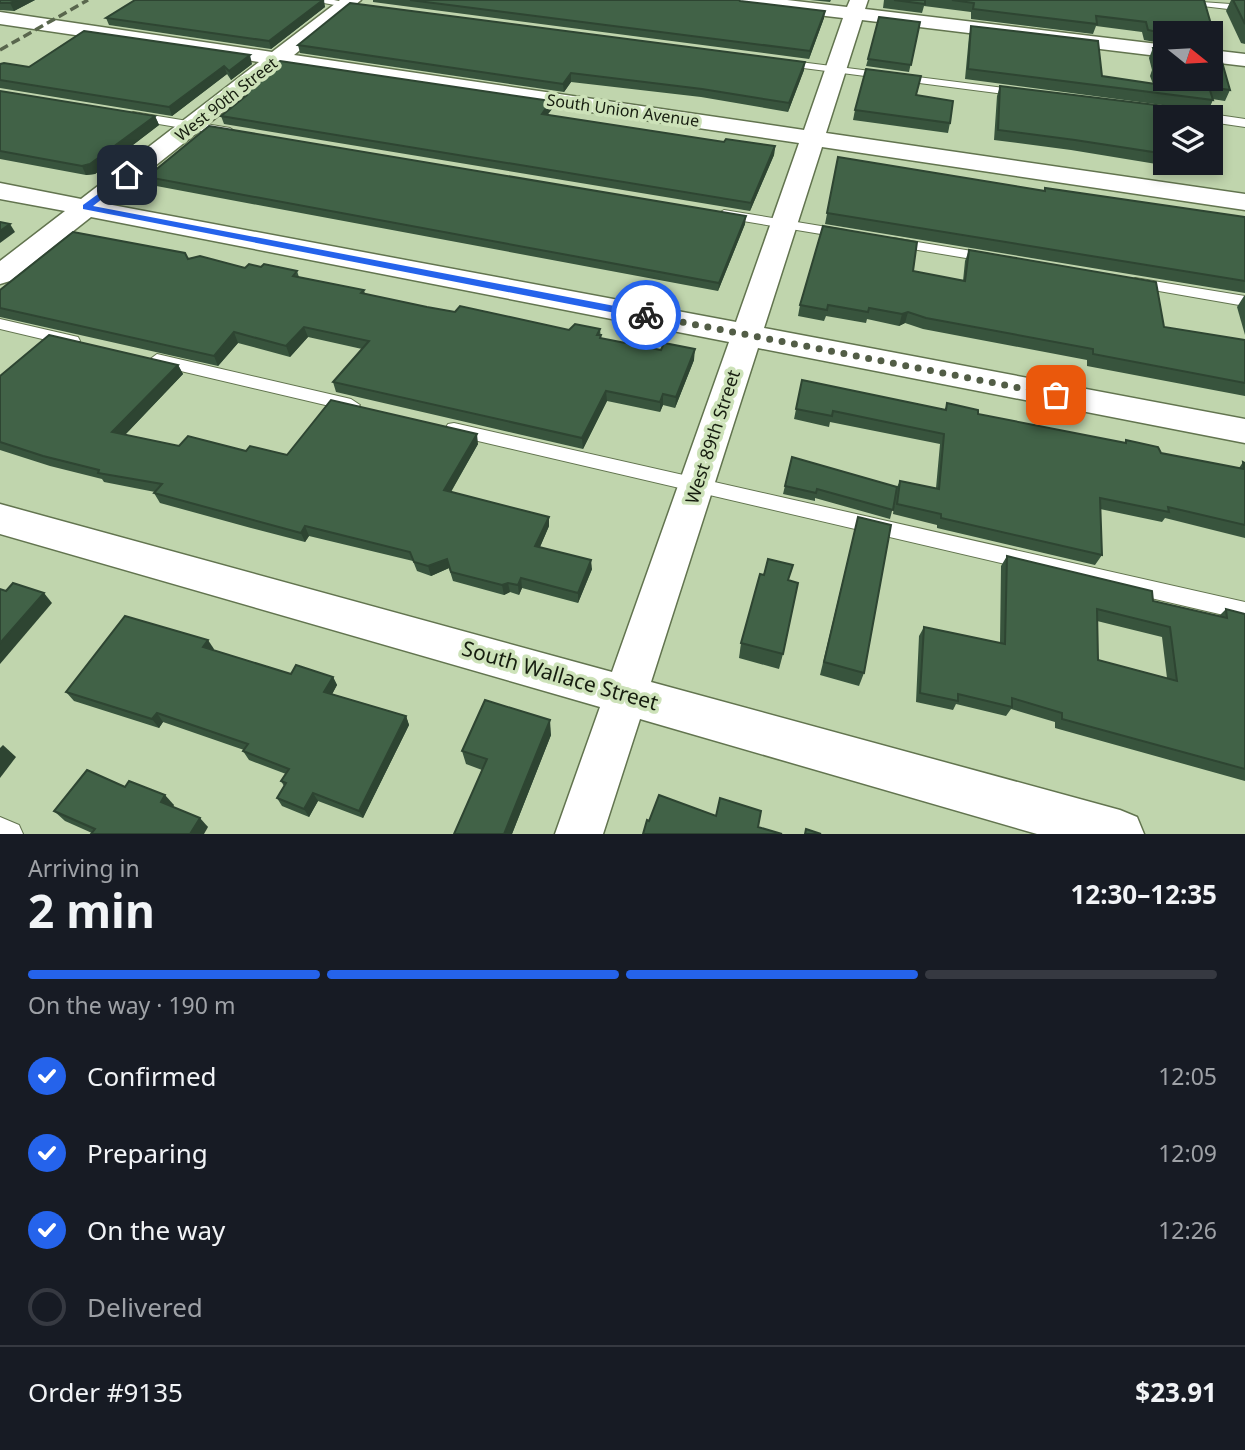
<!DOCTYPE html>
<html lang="en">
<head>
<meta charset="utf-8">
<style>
	:root { --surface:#171b24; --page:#242831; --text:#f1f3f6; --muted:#9ea1a6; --line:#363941; --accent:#2563eb }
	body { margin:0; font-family:"Noto Sans",sans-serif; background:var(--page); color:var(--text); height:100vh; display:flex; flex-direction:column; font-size:26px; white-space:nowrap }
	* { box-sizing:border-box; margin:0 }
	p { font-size:23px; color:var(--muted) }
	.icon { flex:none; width:38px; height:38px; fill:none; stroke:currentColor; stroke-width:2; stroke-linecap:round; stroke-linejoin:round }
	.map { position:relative; height:834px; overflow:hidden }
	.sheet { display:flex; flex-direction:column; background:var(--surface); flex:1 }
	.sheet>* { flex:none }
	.needle { width:46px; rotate:108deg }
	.buttons { position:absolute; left:1153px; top:21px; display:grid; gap:14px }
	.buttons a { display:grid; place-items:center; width:70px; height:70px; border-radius:0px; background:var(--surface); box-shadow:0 4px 10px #0003; font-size:35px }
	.pin { position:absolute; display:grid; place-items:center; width:60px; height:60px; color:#fff; margin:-30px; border-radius:14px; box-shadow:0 4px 10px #0006 }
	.courier { position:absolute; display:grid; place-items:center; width:70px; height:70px; margin:-35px; border:5px solid #2563eb; border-radius:50%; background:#fff; color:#222; box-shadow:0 2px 9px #0007 }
	.headline em { font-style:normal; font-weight:700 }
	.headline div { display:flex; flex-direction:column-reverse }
	.headline { display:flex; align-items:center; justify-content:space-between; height:119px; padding:0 28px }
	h1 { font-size:46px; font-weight:700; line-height:52px }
	.bar { display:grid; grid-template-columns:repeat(4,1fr); gap:10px 7px; align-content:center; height:84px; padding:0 28px }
	.bar i { height:9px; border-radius:5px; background:var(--line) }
	.bar .current { background:var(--accent) }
	.bar p { grid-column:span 4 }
	.line { display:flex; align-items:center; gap:18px; padding:0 28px; border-top:2px solid var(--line) }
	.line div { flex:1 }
	ol { padding:0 28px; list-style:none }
	li { display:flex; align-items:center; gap:21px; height:77px }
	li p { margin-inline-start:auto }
	li .icon { padding:7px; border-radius:50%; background:var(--accent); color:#fff; stroke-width:4 }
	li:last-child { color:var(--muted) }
	li i { width:38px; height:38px; border:4px solid var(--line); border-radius:50% }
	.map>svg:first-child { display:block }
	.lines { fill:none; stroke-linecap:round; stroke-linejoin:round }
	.service-casing { stroke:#62744f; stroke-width:2 }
	.minor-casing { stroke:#62744f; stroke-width:3 }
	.service { fill:#fff; fill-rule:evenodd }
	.minor { fill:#fff; fill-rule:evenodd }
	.rail { stroke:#59664d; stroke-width:3.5; stroke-dasharray:9 4.5; stroke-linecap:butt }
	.wall { fill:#38543d; fill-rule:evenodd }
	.shaded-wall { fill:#2e4532 }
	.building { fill:#416247; stroke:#2e4532; stroke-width:2; fill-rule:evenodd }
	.route { fill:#2563eb }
	.done { stroke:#525d46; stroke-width:7; stroke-dasharray:0 12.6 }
	.labels { text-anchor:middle; stroke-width:7; stroke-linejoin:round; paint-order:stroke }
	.far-street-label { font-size:16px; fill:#161d0f; stroke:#cde2b9 }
	.street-label { font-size:18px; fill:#161d0f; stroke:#cde2b9 }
	.near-street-label { font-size:21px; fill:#161d0f; stroke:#cde2b9 }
</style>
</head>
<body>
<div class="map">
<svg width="1245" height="834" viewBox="0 0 1245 834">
	<rect width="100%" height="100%" fill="#c0d5ad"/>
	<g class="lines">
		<defs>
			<g id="service">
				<path d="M307,0H334L362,6L357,9Z"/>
				<path d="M1172,0L1245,5V11L1177,3Z"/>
				<path d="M784,60L1020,90L1026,93L1020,96L780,65V61Z"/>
				<path d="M133,112L230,128L236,132L230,136L129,119L127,116Z"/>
				<path d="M1211,114L1245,119V127L1211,122V117H1206Z"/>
				<path d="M724,210L845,230L852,234L845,238L719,217L717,214Z"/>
				<path d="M893,238L990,254L997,258L990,262L888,245L886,242Z"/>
				<path d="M1135,278L1245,296V306L1130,286L1127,283Z"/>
				<path d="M0,319L78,337L80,341L72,346L0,329Z"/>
				<path d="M157,354L351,399L360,405L351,411L151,364L149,360Z"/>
				<path d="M454,423L1245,602V620L448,434L445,429L448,424Z"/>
				<path d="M0,817L19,825L23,834H0Z"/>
			</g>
			<g id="minor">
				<path d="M340,0H361L294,55L804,130L843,18L740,6L731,0H787L847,7L850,0H868L865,9L1166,45V57L862,20L826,133L1245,194V210L822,147L764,328L1245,419V443L758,348L651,682L1120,810L1137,817L1144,834H1037L640,719L603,834H555L600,707L0,534V504L612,672L729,342L91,217L10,281L0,284V261L65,211L0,199V183L81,199L259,62L0,24V12L272,52ZM281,66L799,143L736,322L107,204Z"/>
				<path d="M1211,50L1245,54V66L1211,62Z"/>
			</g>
		</defs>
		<use href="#service" class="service-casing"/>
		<use href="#minor" class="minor-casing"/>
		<use href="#service" class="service"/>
		<use href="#minor" class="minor"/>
		<path class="rail" d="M0,50L88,0"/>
	</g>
	<g class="wall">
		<path d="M0,0H35L14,11L0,10Z"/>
		<path d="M324,0L325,7L271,49L109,25L106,18Z"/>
		<path d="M373,0H739L740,1L824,18L809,59L373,2Z"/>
		<path d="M810,0H831L830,2Z"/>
		<path d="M884,0H1204L1215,38L1213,52L1220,55L1230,90L1225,101L1212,99L1213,100L1208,111L965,79L969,36L971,26L1098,41L1102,76L1153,84L1150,76L1152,70L1149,58L1153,48H1166V79H1211V33H1166V44L1144,40L1142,32L1096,26L1093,34L971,19V12L924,6L922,13L883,8Z"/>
		<path d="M1231,0H1245V44L1241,43L1226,11Z"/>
		<path d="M920,22L909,72L866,66L868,59Z"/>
		<path d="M298,45L804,70L788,112L701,97L571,82L564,92L300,53Z"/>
		<path d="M0,64L29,67L252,64L231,80L227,74L172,116L0,88Z"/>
		<path d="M1000,86L1166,117V163H1204L1199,171L1071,150L994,140L997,96Z"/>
		<path d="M243,89L551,101L552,109L547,115L724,142L775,146L774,155L750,211L224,124L221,116L245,97Z"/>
		<path d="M0,91L155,116L159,125L95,174L86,175L0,159Z"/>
		<path d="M916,95L950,123L948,133L853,120L855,110Z"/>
		<path d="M838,157L1044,191L1245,217V293L825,224Z"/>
		<path d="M147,177L745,224L718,291L151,185Z"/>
		<path d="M969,250L1164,327L1245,340V396L1087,366V360L923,329L905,323L899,326L867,319L866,323L826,316L824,321L798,316L800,305L913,271L963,281L965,261Z"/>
		<path d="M188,259L245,268L261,267L297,271L299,277L364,290L365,294L427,307L569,330L600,329L601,339L694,360L675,408L663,405L660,412L607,401L583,449L336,392L333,382L362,349L308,337L290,357L238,343L218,366L0,317V290Z"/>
		<path d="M1244,296H1245V335L1237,307Z"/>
		<path d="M178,365L183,374L125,435L179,446L246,451L287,455L478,444L451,492L549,526L540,547L592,569L578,603L522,588L519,595L510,592L504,595L453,581L449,568L431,576L417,571L413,561L309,536L305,542L251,528L160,503L154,493L155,492L104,482L102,479L50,466L0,450V376Z"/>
		<path d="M802,380L945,410L947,403L978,414L1124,443L1126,440L1161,453L1239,468L1243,462L1245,463V538L1165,518L1162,522L1100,509L1102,555L1095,565L937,528V525L893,514L895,499L890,519L815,498V501L783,494L792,457L897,487L900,481L936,488L940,444L830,422L829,427L794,419Z"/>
		<path d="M858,517L864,673L859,686L820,675Z"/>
		<path d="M1007,556L1153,601L1219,616L1226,609L1245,614V781L1055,728V722L1011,709L1006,716L956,704L953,710L916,702L919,636L924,627L1000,643L1001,566ZM1097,621L1162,637L1167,678L1098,660Z"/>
		<path d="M789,580L783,654L779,669L739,658L741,643Z"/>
		<path d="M214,649L213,650L291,674L333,677L337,685L332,694L406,716L409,725L363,818L318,801L309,817L282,806L277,798L284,786L281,781L286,774L249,760L243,751L244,750L163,722L159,728L74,701L66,692Z"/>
		<path d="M551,735L512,834H454L482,770L466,764L462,751Z"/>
		<path d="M125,787L174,805L172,807L208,827L92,833L65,821L54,811Z"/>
	</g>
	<g class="shaded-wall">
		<path d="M17,0H35L14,11L10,3Z"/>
		<path d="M323,0L325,7L271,49L269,41Z"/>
		<path d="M825,11L824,18L809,59L810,51Z"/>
		<path d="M250,55L252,64L231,80L229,71Z"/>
		<path d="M805,62L804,70L788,112L789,103Z"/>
		<path d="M224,66L227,74L172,116L169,107Z"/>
		<path d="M571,73V82L564,92L563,84Z"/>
		<path d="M551,101L552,109L542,122V114Z"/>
		<path d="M155,116L159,125L95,174L86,175L82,166Z"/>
		<path d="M775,146L774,155L750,211L751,203Z"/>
		<path d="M746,216L745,224L718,291L719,283Z"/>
		<path d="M10,224L15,232L0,243V231Z"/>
		<path d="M908,312L905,323L899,326L902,314Z"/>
		<path d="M304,327L308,337L290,357L286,346Z"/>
		<path d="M234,332L238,343L218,366L214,356Z"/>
		<path d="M695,349L694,360L675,408L676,397Z"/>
		<path d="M178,365L183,374L118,442L112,432Z"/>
		<path d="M606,391L607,401L583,449L582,438Z"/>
		<path d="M663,394V405L660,412V402Z"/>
		<path d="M477,434L478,444L446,500L444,490Z"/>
		<path d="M549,517V526L536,556L535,546Z"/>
		<path d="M305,526L309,536L305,542L301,533Z"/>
		<path d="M447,559L449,568L431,576L428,566Z"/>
		<path d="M591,560L592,569L578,603V593Z"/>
		<path d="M521,578L522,588L519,595L518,585Z"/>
		<path d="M508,583L510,592L504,595L502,585Z"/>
		<path d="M44,593L52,603L0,664V643Z"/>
		<path d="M208,640L214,649L209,656L203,647Z"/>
		<path d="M333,677L337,685L329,700L324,692Z"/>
		<path d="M157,713L163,722L159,728L152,719Z"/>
		<path d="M406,716L409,725L363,818L359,811Z"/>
		<path d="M550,720L551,735L512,834H504Z"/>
		<path d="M3,745L16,757L0,778V748Z"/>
		<path d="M313,793L318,801L309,817L304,809Z"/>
		<path d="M165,795L174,805L169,812L161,802Z"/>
		<path d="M200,818L208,827L204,834H190Z"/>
	</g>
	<g class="building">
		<path d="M0,0H17L10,3H0Z"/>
		<path d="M135,0H323L269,41L106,18Z"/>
		<path d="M410,0H739L740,1L825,11L810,51Z"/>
		<path d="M894,0H925V4Z"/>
		<path d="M952,0H1204L1215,38L1213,52L1220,55L1230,90L1209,87L1213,100L968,69L971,26L1098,41L1102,76L1162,85L1154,66L1158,65L1153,48H1166V79H1211V33L1166,34L1148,30L1146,22L1096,16L1097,24L973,9L974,3Z"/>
		<path d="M1233,0H1245V24Z"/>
		<path d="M350,3L805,62L789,103L702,89L571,73L563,84L298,45Z"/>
		<path d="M879,17L920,22L911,65L868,59Z"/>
		<path d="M84,31L250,55L229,71L224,66L169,107L0,80V64L4,63L29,67Z"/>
		<path d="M280,61L551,101L542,114L724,142L726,139L775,146L751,203L221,116L247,95L243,89Z"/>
		<path d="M866,69L921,76L916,95L953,101L950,123L855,110Z"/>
		<path d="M1000,86L1197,110L1199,117H1166V154L1075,140L998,130Z"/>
		<path d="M0,91L155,116L90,164L82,166L0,151Z"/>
		<path d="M209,126L746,216L719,283L147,177Z"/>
		<path d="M838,157L1045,191V188L1245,217V281L827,213Z"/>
		<path d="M0,222L10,224L0,231Z"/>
		<path d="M823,226L917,242L913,271L965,281L969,250L1156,282L1164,327L1245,340V383L1093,354V349L926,318L908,312L902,314L869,308L868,312L828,305L827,310L800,305Z"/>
		<path d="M73,232L185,253L188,259L200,256L245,268L249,264L261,267L264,264L297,271L293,276L364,290L361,293L427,307L455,312L460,306L569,330L575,324L600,329L597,335H601L600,338L661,350L664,343L695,349L676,397L663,394L660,402L606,391L582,438L333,382L369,341L304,327L286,346L234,332L214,356L0,308V290Z"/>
		<path d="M49,335L178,365L112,432L179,446L188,436L246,451L250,446L287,455L331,400L477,434L444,490L549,517L535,546L591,560L578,593L521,578L518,585L508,583L502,585L451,572L447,559L428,566L414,562L410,552L305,526L301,533L246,518L154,493L162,484L98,473L99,470L43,456L0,442V376Z"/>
		<path d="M802,380L946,410L947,403L978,410V414L1126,443V440L1158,447L1161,453L1244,469L1243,462L1245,463V525L1168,507L1169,512L1100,498L1102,555L941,518V514L897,504L900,481L939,489L944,434L833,411L832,416L796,409Z"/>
		<path d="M792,457L897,487L893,510L817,489L816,493L785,486Z"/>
		<path d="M858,517L891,525L864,673L824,662Z"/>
		<path d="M1007,556L1152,591L1153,601L1227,618L1226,609L1245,614V769L1062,719V713L1012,698V707L958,694V701L920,693L924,627L1005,644ZM1097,609L1170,627L1177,681L1098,660Z"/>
		<path d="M768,559L793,565L788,580L798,583L783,654L741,643L760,574L764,575Z"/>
		<path d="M13,583L44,593L0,643V589L6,591Z"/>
		<path d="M125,616L208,640L203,647L291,674L296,665L333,677L324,692L406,716L359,811L313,793L304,809L277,798L286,783L281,781L289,769L243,751L248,744L157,713L152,719L66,692Z"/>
		<path d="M485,700L550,720L504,834H454L487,759L462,751Z"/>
		<path d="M87,770L125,787L129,781L165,795L161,802L200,818L190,834H91L95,829L54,811Z"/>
		<path d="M659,795L716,816L720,798L761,811L758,827L782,834H643L647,820L649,821Z"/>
		<path d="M806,829L821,834H805Z"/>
	</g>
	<path class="route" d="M127,173L130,177L93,206L646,312L651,315L646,319L83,209V205Z"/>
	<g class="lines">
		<path class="done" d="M646,315L1056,395"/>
	</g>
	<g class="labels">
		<g class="far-street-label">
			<text transform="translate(226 99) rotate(-38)" y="6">West 90th Street</text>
			<text transform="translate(623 110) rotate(8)" y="6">South Union Avenue</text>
		</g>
		<g class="street-label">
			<text transform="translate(713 437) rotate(-72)" y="6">West 89th Street</text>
		</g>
		<g class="near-street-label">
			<text transform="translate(560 676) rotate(16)" y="7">South Wallace Street</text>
		</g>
	</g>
</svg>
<div class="buttons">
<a><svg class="needle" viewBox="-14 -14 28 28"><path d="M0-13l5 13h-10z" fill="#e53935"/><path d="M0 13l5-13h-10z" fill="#9ea1a6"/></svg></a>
<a><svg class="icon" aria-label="layers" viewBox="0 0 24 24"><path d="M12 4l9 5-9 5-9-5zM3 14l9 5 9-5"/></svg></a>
</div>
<div class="pin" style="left:1056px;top:395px;background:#ea580c"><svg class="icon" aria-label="bag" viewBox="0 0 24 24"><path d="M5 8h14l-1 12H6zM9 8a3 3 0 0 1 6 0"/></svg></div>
<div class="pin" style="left:127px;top:175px;background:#1f2937"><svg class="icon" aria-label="home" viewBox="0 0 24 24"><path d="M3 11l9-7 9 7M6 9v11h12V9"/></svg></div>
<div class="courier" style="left:646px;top:315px"><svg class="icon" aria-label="bike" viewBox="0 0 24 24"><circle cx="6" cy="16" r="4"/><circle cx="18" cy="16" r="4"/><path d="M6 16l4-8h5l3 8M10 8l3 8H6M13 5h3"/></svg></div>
</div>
<section class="sheet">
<div class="headline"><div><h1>2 min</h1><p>Arriving in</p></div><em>12:30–12:35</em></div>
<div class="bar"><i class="current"></i><i class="current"></i><i class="current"></i><i></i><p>On the way · 190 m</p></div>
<ol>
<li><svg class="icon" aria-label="check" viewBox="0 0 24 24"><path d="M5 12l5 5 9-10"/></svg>Confirmed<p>12:05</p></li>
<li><svg class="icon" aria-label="check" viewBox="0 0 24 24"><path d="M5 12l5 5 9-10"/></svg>Preparing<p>12:09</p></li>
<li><svg class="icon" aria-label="check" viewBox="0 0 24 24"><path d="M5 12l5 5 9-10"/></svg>On the way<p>12:26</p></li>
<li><i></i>Delivered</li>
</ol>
<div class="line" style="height:91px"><div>Order #9135</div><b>$23.91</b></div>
</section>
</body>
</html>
